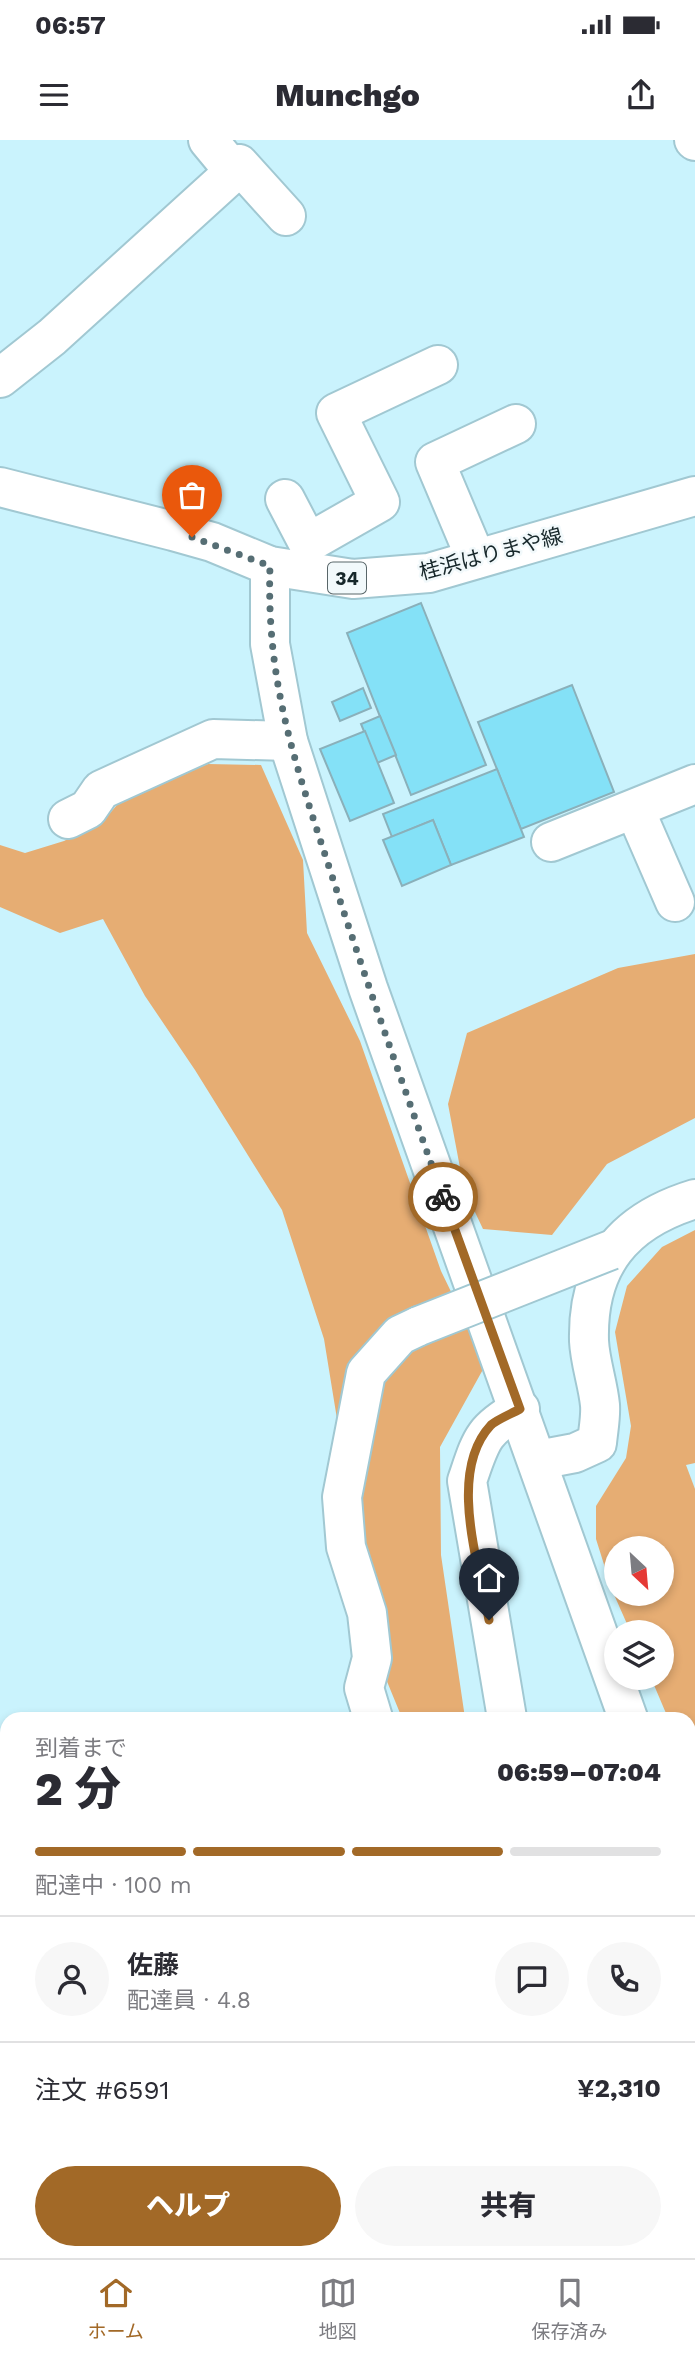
<!DOCTYPE html>
<html lang="ja">
<head>
<meta charset="utf-8">
<style>
	:root { --surface:#fff; --page:#f7f7f7; --text:#2b2b33; --muted:#7c7c81; --line:#e1e1e2; --accent:#a26927 }
	body { margin:0; font-family:"Work Sans","Noto Sans JP",sans-serif; background:var(--page); color:var(--text); height:100vh; display:flex; flex-direction:column; font-size:26px; white-space:nowrap }
	* { box-sizing:border-box; margin:0 }
	p { font-size:23px; color:var(--muted) }
	.icon { flex:none; width:38px; height:38px; fill:none; stroke:currentColor; stroke-width:2; stroke-linecap:round; stroke-linejoin:round }
	.map { position:relative; flex:1; overflow:hidden }
	.side { position:absolute; left:0px; top:1572px; width:696px; height:548px; display:flex; flex-direction:column; background:var(--surface); border-radius:21px 21px 0 0; box-shadow:0 4px 10px #0003 }
	.side>* { flex:none }
	.needle { width:46px; rotate:154deg }
	.controls { position:absolute; left:604px; top:1396px; display:grid; gap:14px }
	.controls a { display:grid; place-items:center; width:70px; height:70px; border-radius:50%; background:var(--surface); box-shadow:0 4px 10px #0003; font-size:35px }
	.pin { position:absolute; display:grid; place-items:center; width:60px; height:60px; color:#fff; margin:-72px -30px; border-radius:50% 50% 50% 0; rotate:-45deg; box-shadow:0 0 7px #0007 }
	.pin .icon { rotate:45deg }
	.courier { position:absolute; display:grid; place-items:center; width:70px; height:70px; margin:-35px; border:5px solid #a26927; border-radius:50%; background:#fff; color:#222; box-shadow:0 2px 9px #0007 }
	.headline em { font-style:normal; font-weight:800 }
	.headline div { display:flex; flex-direction:column-reverse }
	.headline { display:flex; align-items:center; justify-content:space-between; height:119px; padding:0 35px }
	h1 { font-size:46px; font-weight:800; line-height:52px }
	.bar { display:grid; grid-template-columns:repeat(4,1fr); gap:10px 7px; align-content:center; height:84px; padding:0 35px }
	.bar i { height:9px; border-radius:5px; background:var(--line) }
	.bar .active { background:var(--accent) }
	.bar p { grid-column:span 4 }
	.line { display:flex; align-items:center; gap:18px; padding:0 35px; border-top:2px solid var(--line) }
	.line div { flex:1 }
	.round { display:grid; place-items:center; flex:none; width:74px; height:74px; border-radius:37px; background:var(--page) }
	.primary-button { display:flex; gap:14px; margin-top:auto; padding:14px 35px }
	.primary-button a { flex:1; height:80px; border-radius:42px; background:var(--accent); color:#fff; font-size:28px; font-weight:800; line-height:80px; text-align:center }
	.primary-button a+a { background:var(--page); color:var(--text) }
	.status { display:flex; justify-content:space-between; align-items:center; height:49px; padding:0 35px; background:var(--surface); direction:ltr }
	.status svg { height:19px; fill:currentColor }
	header { display:flex; justify-content:space-between; align-items:center; height:91px; padding:0 35px; background:var(--surface); font-size:32px; font-weight:800 }
	.menu { display:flex; justify-content:space-around; align-items:center; height:98px; border-top:2px solid var(--line); background:var(--surface); font-size:19px; color:var(--muted) }
	.menu a { display:grid; justify-items:center; gap:4px }
	.menu .active { color:var(--accent) }
	.map>svg:first-child { display:block }
	.green { fill:#e6ad73; fill-rule:evenodd }
	.building { fill:#84e1f7; stroke:#8ab0ba; stroke-width:2 }
	.lines { fill:none; stroke-linecap:round; stroke-linejoin:round }
	.minor-casing { stroke:#a1c8d2; stroke-width:42 }
	.major-casing { stroke:#a1c8d2; stroke-width:42 }
	.minor { stroke:#fff; stroke-width:38 }
	.major { stroke:#fff; stroke-width:38 }
	.minor-bridge-casing { stroke:#a1c8d2; stroke-width:42; stroke-linecap:butt }
	.minor-bridge { stroke:#fff; stroke-width:38 }
	.done { stroke:#566e74; stroke-width:7; stroke-dasharray:0 12.6 }
	.route { stroke:#a26927; stroke-width:9 }
	.labels { text-anchor:middle; stroke-width:5; stroke-linejoin:round; paint-order:stroke }
	.shield { fill:#f2f9fb; stroke:#596669; stroke-width:2 }
	.shield-label { font-size:19px; font-weight:bold; fill:#17272a }
	.street-label { font-size:21px; fill:#17272a; stroke:#f2f9fb }
</style>
</head>
<body>
<div class="status"><b>06:57</b><svg viewBox="0 0 49 12"><path d="M0 12V9h3v3zM5 12V6h3v6zM10 12V3h3v9zM15 12V0h3v12zM26 1h20v11H26zM47 4h2v5h-2z"/></svg></div>
<header><svg class="icon" aria-label="menu" viewBox="0 0 24 24"><path d="M4 6h16M4 12h16M4 18h16"/></svg>Munchgo<svg class="icon" aria-label="share" viewBox="0 0 24 24"><path d="M12 15V3M7 8l5-5 5 5M5 13v7h14v-7"/></svg></header>
<div class="map">
<svg width="695" height="2118" viewBox="0 0 695 2118">
	<rect width="100%" height="100%" fill="#caf3fd"/>
	<g class="green">
		<path d="M208,624L261,625L303,720L307,793L360,901L441,1131L486,1224L440,1307L441,1415L465,1578H402L386,1539L367,1438L326,1405L327,1359L337,1279L324,1199L282,1070L195,930L145,856L103,779L60,793L0,767V705L25,713L64,701L103,681L124,657Z"/>
		<path d="M695,814V978L607,1024L552,1095L483,1089L464,1049L448,964L467,893L618,828Z"/>
		<path d="M695,1090V1323L686,1325L695,1349V1640L690,1627V1578H668L651,1538H662V1493H631L612,1450L596,1399V1366L626,1318L631,1286L615,1192L627,1146L662,1107ZM616,1409H662V1454H616Z"/>
		<path d="M0,2042L7,2044V2112H657L660,2118H0Z"/>
	</g>
	<g class="building">
		<path d="M421,463L486,625L411,655L347,493Z"/>
		<path d="M572,545L614,652L521,689L478,582Z"/>
		<path d="M363,548L371,568L340,581L332,562Z"/>
		<path d="M380,576L396,615L377,623L361,584Z"/>
		<path d="M365,591L394,663L350,681L320,609Z"/>
		<path d="M497,629L524,697L451,725L433,680L392,697L383,674Z"/>
		<path d="M433,680L451,725L402,746L383,700Z"/>
	</g>
	<g class="lines">
		<defs>
			<g id="minor">
				<path d="M694,0L695,1"/>
				<path d="M232,29L239,24L286,76"/>
				<path d="M0,238L52,197L227,38L232,29L208,0"/>
				<path d="M285,359L308,403L380,362L336,273L438,225"/>
				<path d="M476,419L435,322L516,284"/>
				<path d="M270,426V504L288,601L368,848L628,1578"/>
				<path d="M635,670L675,762"/>
				<path d="M68,679L88,669L101,650L213,599L288,601"/>
				<path d="M551,702L695,644"/>
				<path d="M538,1320L575,1313L597,1303C598,1291 601,1277 600,1265C598,1244 590,1222 589,1201C587,1125 623,1081 695,1059"/>
				<path d="M373,1578L364,1548L372,1518L367,1473L346,1407L342,1357L366,1233L400,1195L419,1186"/>
				<path d="M507,1578L467,1341C481,1300 482,1290 520,1269"/>
				<path d="M690,1755L695,1771"/>
				<path d="M0,1791L7,1789"/>
				<path d="M0,1974L7,1979"/>
			</g>
			<path id="major" d="M0,347L173,391L212,402L270,426L353,439L429,433L695,356"/>
		</defs>
		<use href="#minor" class="minor-casing"/>
		<use href="#major" class="major-casing"/>
		<use href="#minor" class="minor"/>
		<use href="#major" class="major"/>
		<defs>
			<path id="minor-bridge" d="M419,1186L611,1110"/>
		</defs>
		<use href="#minor-bridge" class="minor-bridge-casing"/>
		<use href="#minor-bridge" class="minor-bridge"/>
	</g>
	<g class="lines">
		<path class="done" d="M192,397L270,426C266,545 296,625 332,736C367,844 405,950 443,1057"/>
		<path class="route" d="M443,1057L520,1269C511,1274 498,1279 491,1285C447,1332 479,1424 489,1480"/>
	</g>
	<g class="labels">
		<rect class="shield" x="328" y="422.5" width="38" height="31" rx="5"/>
		<g class="shield-label">
			<text x="347" y="445">34</text>
		</g>
		<g class="street-label">
			<text transform="translate(491 414) rotate(-15)" y="7">桂浜はりまや線</text>
		</g>
	</g>
</svg>
<div class="controls">
<a><svg class="needle" viewBox="-14 -14 28 28"><path d="M0-13l5 13h-10z" fill="#e53935"/><path d="M0 13l5-13h-10z" fill="#7c7c81"/></svg></a>
<a><svg class="icon" aria-label="layers" viewBox="0 0 24 24"><path d="M12 4l9 5-9 5-9-5zM3 14l9 5 9-5"/></svg></a>
</div>
<div class="pin" style="left:192px;top:397px;background:#ea580c"><svg class="icon" aria-label="bag" viewBox="0 0 24 24"><path d="M5 8h14l-1 12H6zM9 8a3 3 0 0 1 6 0"/></svg></div>
<div class="pin" style="left:489px;top:1480px;background:#1f2937"><svg class="icon" aria-label="home" viewBox="0 0 24 24"><path d="M3 11l9-7 9 7M6 9v11h12V9"/></svg></div>
<div class="courier" style="left:443px;top:1057px"><svg class="icon" aria-label="bike" viewBox="0 0 24 24"><circle cx="6" cy="16" r="4"/><circle cx="18" cy="16" r="4"/><path d="M6 16l4-8h5l3 8M10 8l3 8H6M13 5h3"/></svg></div>
<section class="side">
<div class="headline"><div><h1>2 分</h1><p>到着まで</p></div><em>06:59–07:04</em></div>
<div class="bar"><i class="active"></i><i class="active"></i><i class="active"></i><i></i><p>配達中 · 100 m</p></div>
<div class="line" style="height:126px"><a class="round"><svg class="icon" aria-label="person" viewBox="0 0 24 24"><circle cx="12" cy="8" r="4"/><path d="M4 21q1-7 8-7t8 7"/></svg></a><div><b>佐藤</b><p>配達員 · 4.8</p></div><a class="round"><svg class="icon" aria-label="chat" viewBox="0 0 24 24"><path d="M4 5h16v11H9l-5 4z"/></svg></a><a class="round"><svg class="icon" aria-label="phone" viewBox="0 0 24 24"><path d="M5 4h4l2 5-3 2q2 4 5 5l2-3 5 2v4C11 20 4 13 5 4z"/></svg></a></div>
<div class="line" style="height:91px"><div>注文 #6591</div><b>¥2,310</b></div>
<div class="primary-button"><a>ヘルプ</a><a>共有</a></div>
</section>
</div>
<nav class="menu">
<a class="active"><svg class="icon" aria-label="home" viewBox="0 0 24 24"><path d="M3 11l9-7 9 7M6 9v11h12V9"/></svg>ホーム</a>
<a><svg class="icon" aria-label="map" viewBox="0 0 24 24"><path d="M3 6l6-2 6 2 6-2v14l-6 2-6-2-6 2zM9 4v14M15 6v14"/></svg>地図</a>
<a><svg class="icon" aria-label="saved" viewBox="0 0 24 24"><path d="M7 4h10v16l-5-4-5 4z"/></svg>保存済み</a>
</nav>
</body>
</html>
